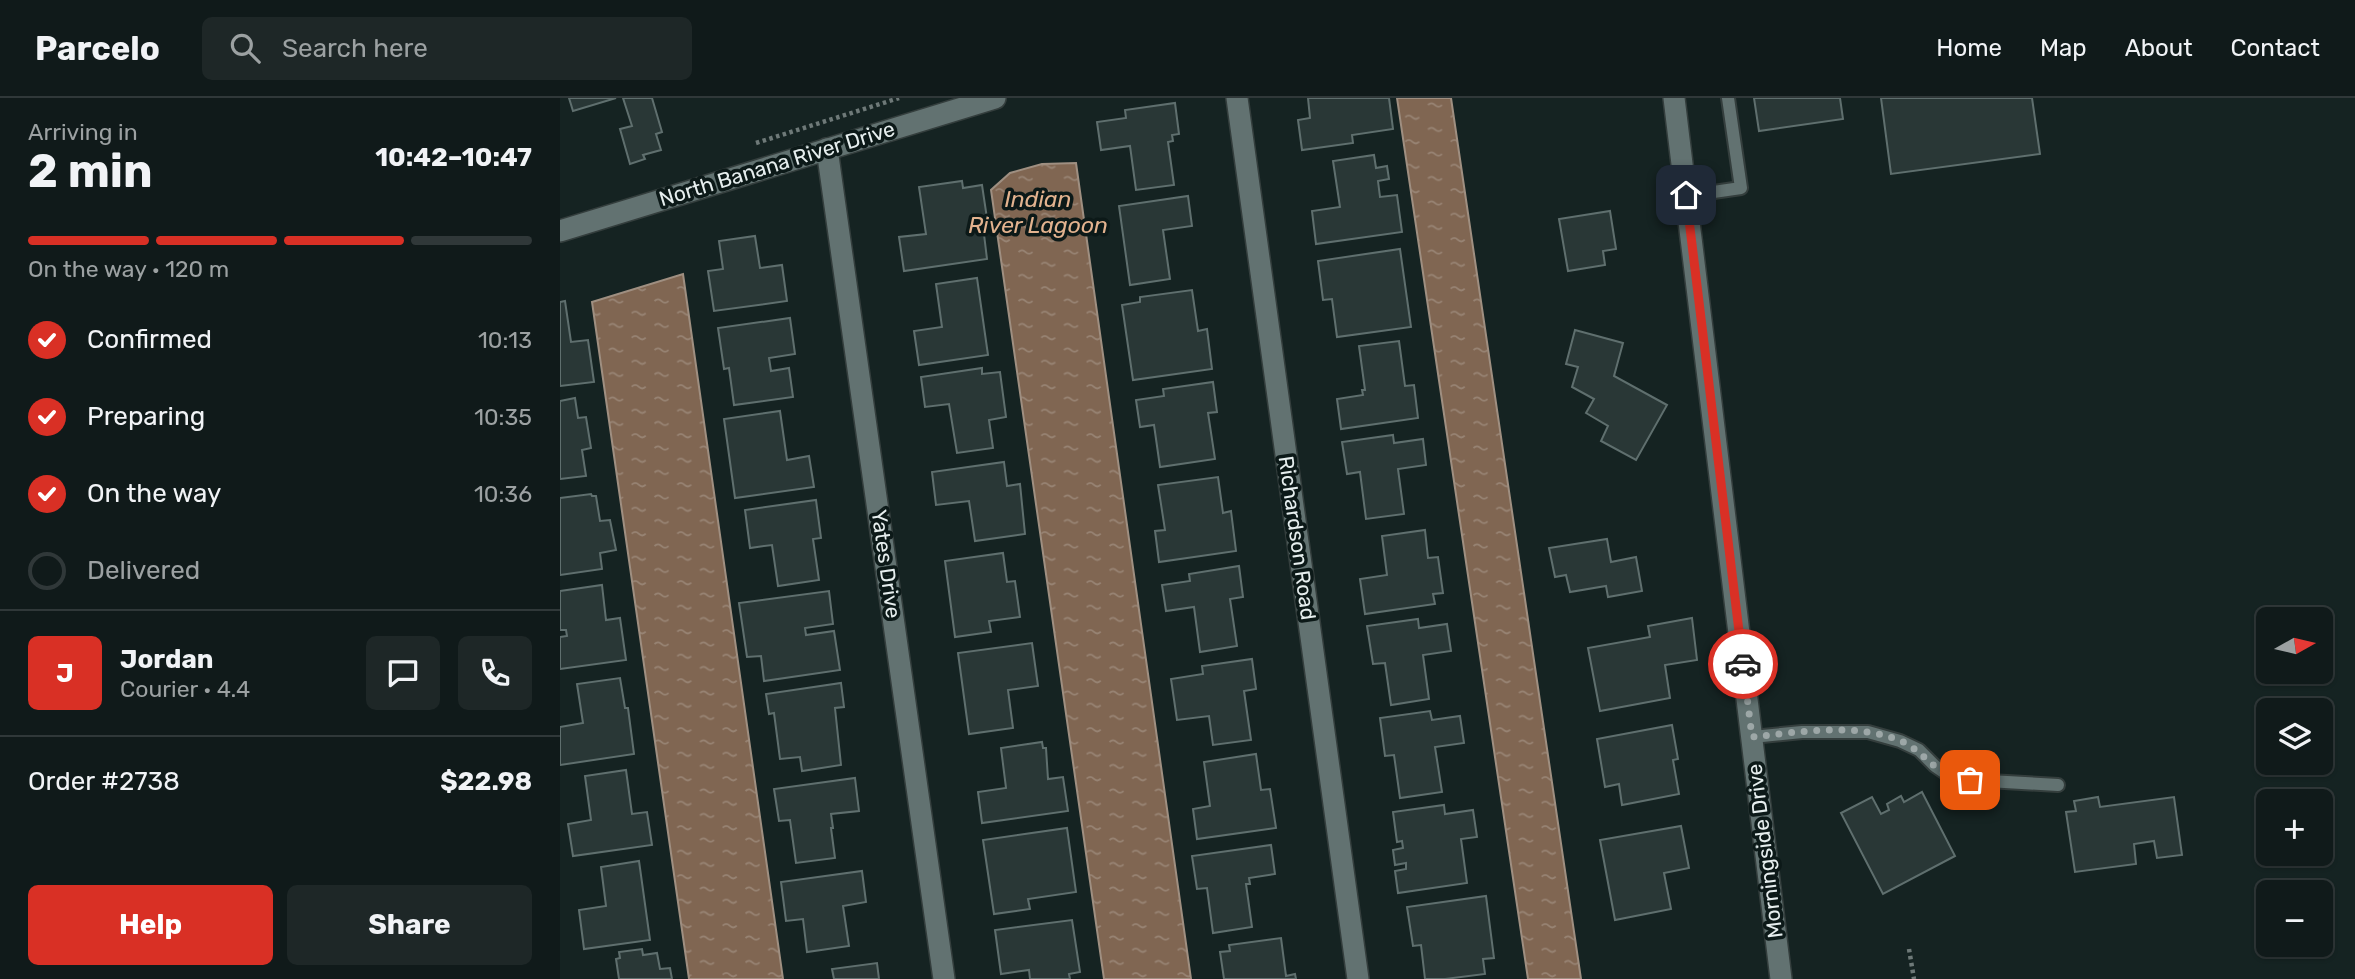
<!DOCTYPE html>
<html lang="en">
<head>
<meta charset="utf-8">
<style>
	:root { --surface:#101a1a; --page:#1e2727; --text:#f1f3f6; --muted:#9ca1a2; --line:#303839; --accent:#d93025 }
	body { margin:0; font-family:Rubik,sans-serif; background:var(--page); color:var(--text); height:100vh; display:flex; flex-direction:column; font-size:26px; white-space:nowrap }
	* { box-sizing:border-box; margin:0 }
	p { font-size:23px; color:var(--muted) }
	.icon { flex:none; width:38px; height:38px; fill:none; stroke:currentColor; stroke-width:2; stroke-linecap:round; stroke-linejoin:round }
	.map { position:relative; flex:1; overflow:hidden }
	.drawer { display:flex; flex-direction:column; background:var(--surface); width:560px }
	.drawer>* { flex:none }
	.needle { width:46px; rotate:82deg }
	.fabs { position:absolute; left:1696px; top:509px; display:grid; gap:14px }
	.fabs a { display:grid; place-items:center; width:77px; height:77px; border-radius:10px; background:var(--surface); box-shadow:0 2px 5px #0004,0 0 0 2px var(--line); font-size:35px }
	.pin { position:absolute; display:grid; place-items:center; width:60px; height:60px; color:#fff; margin:-30px; border-radius:14px; box-shadow:0 4px 10px #0006 }
	.courier { position:absolute; display:grid; place-items:center; width:70px; height:70px; margin:-35px; border:5px solid #d93025; border-radius:50%; background:#fff; color:#222; box-shadow:0 2px 9px #0007 }
	.summary em { font-style:normal; font-weight:700 }
	.summary div { display:flex; flex-direction:column-reverse }
	.summary { display:flex; align-items:center; justify-content:space-between; height:119px; padding:0 28px }
	h1 { font-size:46px; font-weight:700; line-height:52px }
	.bar { display:grid; grid-template-columns:repeat(4,1fr); gap:10px 7px; align-content:center; height:84px; padding:0 28px }
	.bar i { height:9px; border-radius:5px; background:var(--line) }
	.bar .current { background:var(--accent) }
	.bar p { grid-column:span 4 }
	.line { display:flex; align-items:center; gap:18px; padding:0 28px; border-top:2px solid var(--line) }
	.line div { flex:1 }
	.round { display:grid; place-items:center; flex:none; width:74px; height:74px; border-radius:10px; background:var(--page) }
	ol { padding:0 28px; list-style:none }
	li { display:flex; align-items:center; gap:21px; height:77px }
	li p { margin-inline-start:auto }
	li .icon { padding:7px; border-radius:50%; background:var(--accent); color:#fff; stroke-width:4 }
	li:last-child { color:var(--muted) }
	li i { width:38px; height:38px; border:4px solid var(--line); border-radius:50% }
	.primary-button { display:flex; gap:14px; margin-top:auto; padding:14px 28px }
	.primary-button a { flex:1; height:80px; border-radius:10px; background:var(--accent); color:#fff; font-size:28px; font-weight:700; line-height:80px; text-align:center }
	.primary-button a+a { background:var(--page); color:var(--text) }
	header { display:flex; align-items:center; gap:42px; box-sizing:border-box; height:98px; padding:0 35px; background:var(--surface); border-bottom:2px solid var(--line) }
	header strong { font-size:33px }
	nav { display:flex; gap:38px; margin-inline-start:auto; font-size:24px }
	.search { width:490px; height:63px; background:var(--page); display:flex; align-items:center; gap:18px; box-sizing:border-box; padding:0 24px; border-radius:10px; color:var(--muted); font-size:26px }
	main { display:flex; flex:1; min-height:0 }
	.map>svg:first-child { display:block }
	.water { fill:url(#water-ripples); stroke:#9f8f81; stroke-width:2 }
	.building { fill:#293736; stroke:#5f6f6e; stroke-width:2 }
	.lines { fill:none; stroke-linecap:round; stroke-linejoin:round }
	.lane-casing { stroke:#343e3d; stroke-width:16 }
	.street-casing { stroke:#343e3d; stroke-width:24 }
	.secondary-casing { stroke:#343e3d; stroke-width:24 }
	.path { stroke:#6e7978; stroke-width:4.5; stroke-dasharray:3.5 3.5; stroke-linecap:butt }
	.lane { stroke:#627271; stroke-width:12 }
	.street { stroke:#627271; stroke-width:21 }
	.secondary { stroke:#627271; stroke-width:21 }
	.done { stroke:#9da7a7; stroke-width:7; stroke-dasharray:0 12.6 }
	.route { stroke:#d93025; stroke-width:9 }
	.labels { text-anchor:middle; stroke-width:7; stroke-linejoin:round; paint-order:stroke }
	.street-label { font-size:21px; fill:#e6eeee; stroke:#0c1918 }
	.water-label { font-size:23px; font-style:italic; fill:#e3b38f; stroke:#0c1918 }
</style>
</head>
<body>
<header>
<strong>Parcelo</strong>
<div class="search"><svg class="icon" aria-label="search" viewBox="0 0 24 24"><circle cx="10" cy="10" r="6"/><path d="M15 15l6 6"/></svg>Search here</div>
<nav><a>Home</a><a>Map</a><a>About</a><a>Contact</a></nav>
</header>
<main>
<section class="drawer">
<div class="summary"><div><h1>2 min</h1><p>Arriving in</p></div><em>10:42–10:47</em></div>
<div class="bar"><i class="current"></i><i class="current"></i><i class="current"></i><i></i><p>On the way · 120 m</p></div>
<ol>
<li><svg class="icon" aria-label="check" viewBox="0 0 24 24"><path d="M5 12l5 5 9-10"/></svg>Confirmed<p>10:13</p></li>
<li><svg class="icon" aria-label="check" viewBox="0 0 24 24"><path d="M5 12l5 5 9-10"/></svg>Preparing<p>10:35</p></li>
<li><svg class="icon" aria-label="check" viewBox="0 0 24 24"><path d="M5 12l5 5 9-10"/></svg>On the way<p>10:36</p></li>
<li><i></i>Delivered</li>
</ol>
<div class="line" style="height:126px"><b class="round" style="background:var(--accent);color:#fff">J</b><div><b>Jordan</b><p>Courier · 4.4</p></div><a class="round"><svg class="icon" aria-label="chat" viewBox="0 0 24 24"><path d="M4 5h16v11H9l-5 4z"/></svg></a><a class="round"><svg class="icon" aria-label="phone" viewBox="0 0 24 24"><path d="M5 4h4l2 5-3 2q2 4 5 5l2-3 5 2v4C11 20 4 13 5 4z"/></svg></a></div>
<div class="line" style="height:91px"><div>Order #2738</div><b>$22.98</b></div>
<div class="primary-button"><a>Help</a><a>Share</a></div>
</section>
<div class="map">
<svg width="1795" height="881" viewBox="0 0 1795 881">
	<defs>
		<pattern id="water-ripples" width="26" height="14" patternUnits="userSpaceOnUse" patternTransform="scale(1.75)"><rect width="26" height="14" fill="#806652"/><path d="M2 4q2-2 4 0t4 0M15 11q2-2 4 0t4 0" fill="none" stroke="#988474"/></pattern>
	</defs>
	<rect width="100%" height="100%" fill="#152322"/>
	<g class="water">
		<path d="M837,0H891L1021,881H968Z"/>
		<path d="M516,65L631,881H544L431,92L450,75L482,66Z"/>
		<path d="M123,176L223,881H129L32,204Z"/>
	</g>
	<g class="building">
		<path d="M9,0H56L13,13Z"/>
		<path d="M63,0H92L102,34L96,36L101,52L83,57L85,61L70,66L60,31L72,28Z"/>
		<path d="M748,0H829L833,31L792,37L793,45L742,52L738,22L750,20Z"/>
		<path d="M1194,0H1280L1283,21L1199,33Z"/>
		<path d="M1321,0H1472L1480,56L1331,76Z"/>
		<path d="M615,5L619,36L612,37L613,43L608,44L614,87L576,92L570,48L541,52L537,24L566,20L565,12Z"/>
		<path d="M814,57L816,70L827,68L829,81L818,83L820,99L837,97L842,134L756,146L752,113L780,109L773,63Z"/>
		<path d="M402,83L403,90L422,87L428,127L423,128L427,161L344,173L339,139L366,136L359,89Z"/>
		<path d="M628,98L632,128L603,132L610,181L570,187L559,108Z"/>
		<path d="M1050,113L1056,151L1043,153L1045,167L1008,173L999,121Z"/>
		<path d="M195,138L200,170L222,167L227,203L154,213L148,173L163,171L159,143Z"/>
		<path d="M840,151L851,229L777,239L772,201L763,202L758,163Z"/>
		<path d="M417,180L428,257L359,267L354,233L382,229L376,186Z"/>
		<path d="M632,192L638,233L647,231L652,271L573,282L562,207L580,204V199Z"/>
		<path d="M5,203L11,244L28,242L34,284L0,288V204Z"/>
		<path d="M230,220L235,256L209,260L211,273L229,270L233,299L174,307L169,270L164,271L158,230Z"/>
		<path d="M1015,232L1063,245L1054,278L1107,307L1076,362L1041,343L1048,328L1026,315L1034,301L1012,289L1018,269L1006,266Z"/>
		<path d="M839,243L845,288L854,287L858,320L781,331L777,301L803,297L802,292H805L799,248Z"/>
		<path d="M422,270V276L440,274L446,319L429,322L433,350L397,355L389,306L365,309L361,279Z"/>
		<path d="M653,284L657,314L648,315L655,361L600,369L594,327L580,329L576,302L604,298L603,291Z"/>
		<path d="M15,300L18,320L26,319L31,350L22,352L26,378L0,381V303Z"/>
		<path d="M220,313L227,362L249,358L254,389L175,400L164,321Z"/>
		<path d="M833,337L834,345L863,341L866,367L838,371L844,416L806,421L800,374L787,376L782,344Z"/>
		<path d="M444,364L447,388L460,386L465,436L415,443L409,403L376,407L372,374Z"/>
		<path d="M658,379L663,415L671,413L676,453L599,464L595,433L605,432L598,387Z"/>
		<path d="M31,396L32,398H36L40,423L50,422L56,452L40,455L42,471L0,477V400Z"/>
		<path d="M256,402L261,440L253,441L259,482L218,488L212,447L190,450L185,412Z"/>
		<path d="M865,432L868,460L878,459L883,495L873,496L875,506L805,516L800,481L827,477L822,438Z"/>
		<path d="M1047,441L1051,464L1076,459L1082,493L1048,499L1046,488L1010,494L1006,477L995,479L989,450Z"/>
		<path d="M443,455L447,484L455,483L460,519L429,523L431,534L395,539L385,463Z"/>
		<path d="M679,468L683,499L670,501L677,548L640,554L634,509L606,513L602,487L630,483L629,476Z"/>
		<path d="M42,487L46,522L60,520L66,562L0,571V539L7,538L6,532H0V493Z"/>
		<path d="M269,493L273,526L245,530L246,537L274,533L280,572L204,583L201,558L187,559L179,505Z"/>
		<path d="M1132,520L1137,562L1105,567L1110,600L1040,613L1028,550L1090,539L1088,528Z"/>
		<path d="M858,521L859,530L887,526L891,553L863,557L869,601L831,607L825,565L813,566L807,528Z"/>
		<path d="M472,545L478,588L448,592L453,630L409,636L398,555Z"/>
		<path d="M692,561L696,591L684,593L691,642L653,647L649,618L617,622L611,581L643,576L642,568Z"/>
		<path d="M60,580L65,610H68L74,656L0,667V629L23,625L17,586Z"/>
		<path d="M281,585L284,609L275,610L281,667L242,673L240,659L220,661L214,615L209,616L206,596Z"/>
		<path d="M870,613L872,622L900,618L904,645L875,649L882,694L840,700L834,657L825,658L820,620Z"/>
		<path d="M1112,627L1118,661L1113,662L1119,696L1062,707L1059,686L1045,689L1037,641Z"/>
		<path d="M482,644L483,650H486L488,681L503,679L508,713L422,725L418,694L446,690L441,650Z"/>
		<path d="M696,656L701,692L710,691L716,730L637,741L633,711L650,708L644,664Z"/>
		<path d="M66,672L72,716L87,714L92,747L13,758L8,726L31,722L25,678Z"/>
		<path d="M295,680L299,713L271,716L273,730H271L275,760L236,765L230,722L219,723L214,691Z"/>
		<path d="M1362,694L1395,758L1323,796L1281,715L1312,699L1321,716L1329,712L1327,706L1341,698L1344,704Z"/>
		<path d="M1538,699L1540,709L1614,699L1622,757L1597,760L1594,743L1574,746L1576,766L1515,774L1506,714L1516,713L1514,703Z"/>
		<path d="M884,707L885,716L913,712L917,739L901,741L907,785L838,795L835,773L846,771V765L835,767L833,752L843,750L842,743L837,744L833,714Z"/>
		<path d="M1121,728L1129,770L1104,775L1111,811L1055,822L1040,742Z"/>
		<path d="M507,730L516,794L468,801L470,811L434,816L423,742Z"/>
		<path d="M711,747L715,776L689,780L690,786H686L692,829L653,835L647,790L637,791L632,758Z"/>
		<path d="M79,763L90,842L24,851L19,812L46,808L41,769Z"/>
		<path d="M302,773L306,804L283,808L289,848L247,854L243,821L226,823L221,784Z"/>
		<path d="M926,798L934,860L923,861L925,876L885,881H865L861,847L853,848L847,809Z"/>
		<path d="M512,822L520,874L509,876L510,881H470L469,872L441,876L435,832Z"/>
		<path d="M721,840L726,878L735,876L736,881H664L660,854L670,853L669,847Z"/>
		<path d="M82,851L83,857L97,855L100,871L110,870L112,881H59L56,861L60,860L59,854Z"/>
		<path d="M317,865L319,881H274L272,871Z"/>
	</g>
	<g class="lines">
		<defs>
			<g id="lane">
				<path d="M1126,98L1181,90L1168,0"/>
				<path d="M1192,639L1242,634H1308L1340,643L1359,652L1375,668L1394,681L1498,687"/>
			</g>
			<g id="street">
				<path d="M677,0L798,881"/>
				<path d="M1114,0L1221,881"/>
				<path d="M267,51L384,881"/>
			</g>
			<path id="secondary" d="M0,133L435,0"/>
		</defs>
		<use href="#lane" class="lane-casing"/>
		<use href="#street" class="street-casing"/>
		<use href="#secondary" class="secondary-casing"/>
		<g class="path">
			<path d="M196,45L339,0"/>
			<path d="M1349,851L1354,881"/>
		</g>
		<use href="#lane" class="lane"/>
		<use href="#street" class="street"/>
		<use href="#secondary" class="secondary"/>
	</g>
	<g class="lines">
		<path class="done" d="M1183,566L1192,639C1240,634 1295,624 1341,643C1362,652 1374,673 1394,680C1398,682 1405,681 1410,682"/>
		<path class="route" d="M1126,97L1183,566"/>
	</g>
	<g class="labels">
		<g class="street-label">
			<text transform="translate(217 66) rotate(-17)" y="7">North Banana River Drive</text>
			<text transform="translate(737 440) rotate(82)" y="7">Richardson Road</text>
			<text transform="translate(326 466) rotate(82)" y="7">Yates Drive</text>
			<text transform="translate(1205 753) rotate(-97)" y="7">Morningside Drive</text>
		</g>
		<g class="water-label">
			<text x="478" y="109">Indian<tspan x="478" dy="26">River Lagoon</tspan></text>
		</g>
	</g>
</svg>
<div class="fabs">
<a><svg class="needle" viewBox="-14 -14 28 28"><path d="M0-13l5 13h-10z" fill="#e53935"/><path d="M0 13l5-13h-10z" fill="#9ca1a2"/></svg></a>
<a><svg class="icon" aria-label="layers" viewBox="0 0 24 24"><path d="M12 4l9 5-9 5-9-5zM3 14l9 5 9-5"/></svg></a>
<a>+</a>
<a>−</a>
</div>
<div class="pin" style="left:1410px;top:682px;background:#ea580c"><svg class="icon" aria-label="bag" viewBox="0 0 24 24"><path d="M5 8h14l-1 12H6zM9 8a3 3 0 0 1 6 0"/></svg></div>
<div class="pin" style="left:1126px;top:97px;background:#1f2937"><svg class="icon" aria-label="home" viewBox="0 0 24 24"><path d="M3 11l9-7 9 7M6 9v11h12V9"/></svg></div>
<div class="courier" style="left:1183px;top:566px"><svg class="icon" aria-label="car" viewBox="0 0 24 24"><path d="M5 17H2v-5l4-1 3-4h7l3 4 3 1v5h-3M9 17h6M6 11h13"/><circle cx="7" cy="17" r="2"/><circle cx="17" cy="17" r="2"/></svg></div>
</div>
</main>
</body>
</html>
